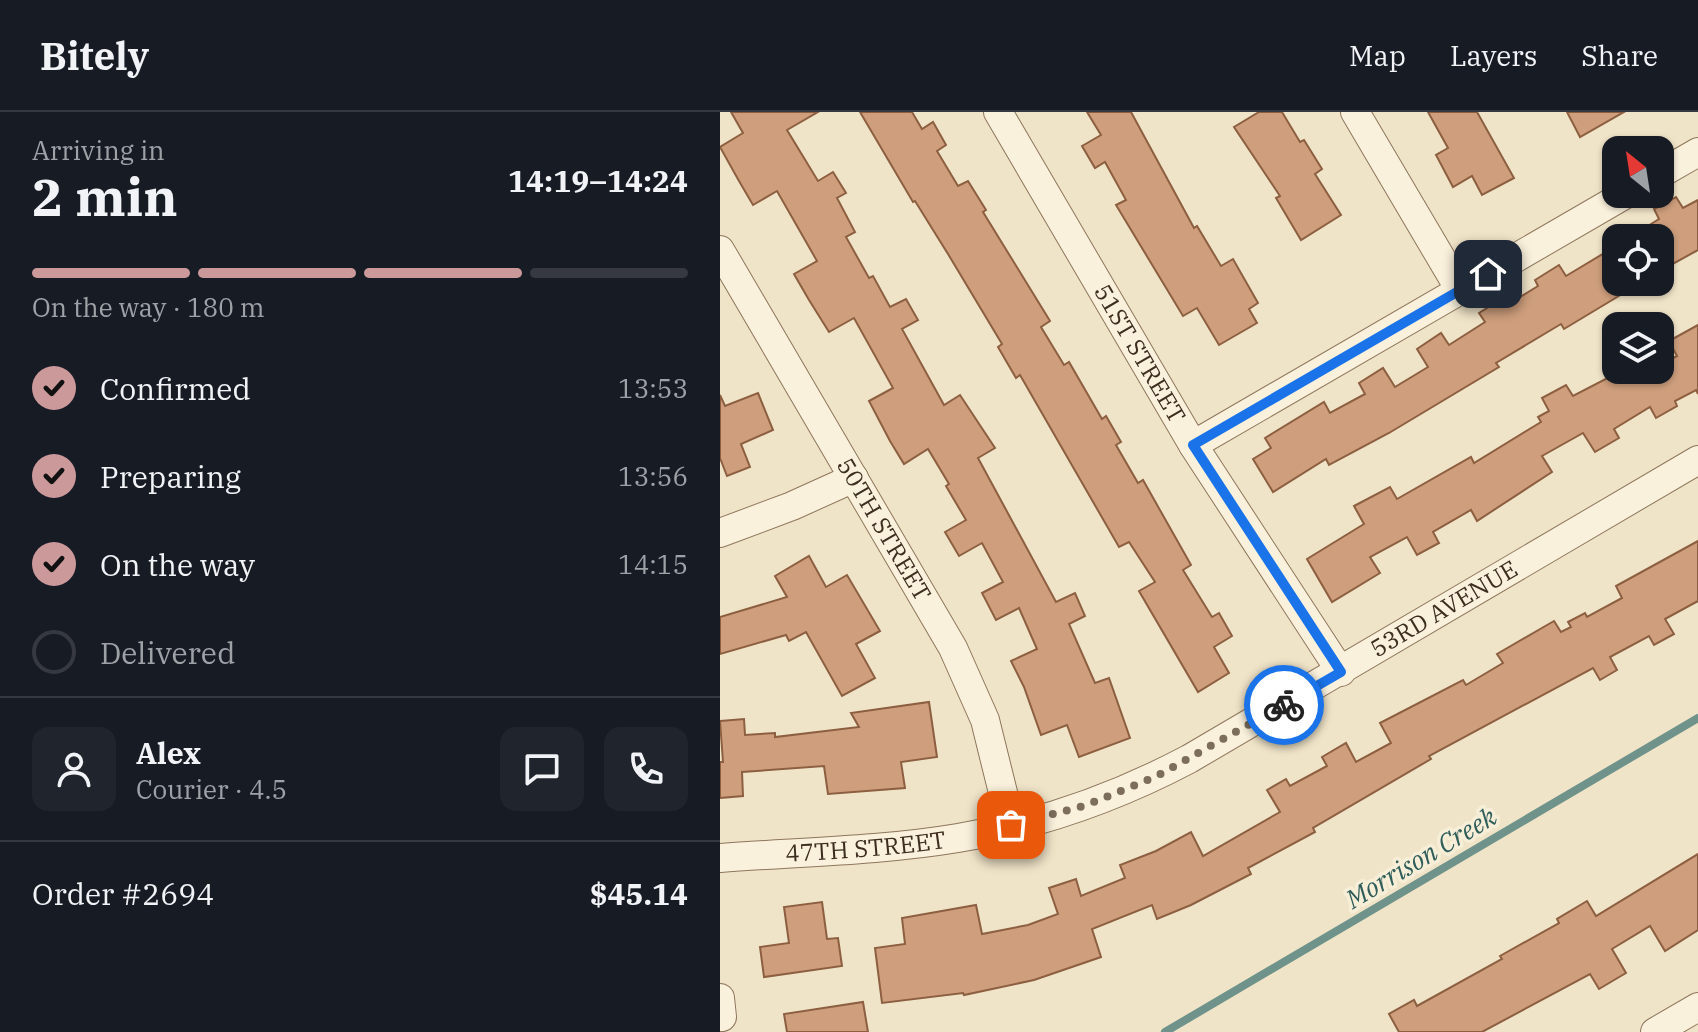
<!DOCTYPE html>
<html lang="en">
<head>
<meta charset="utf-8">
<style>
	:root { --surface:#171b24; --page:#20242c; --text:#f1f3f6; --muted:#9ea1a6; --line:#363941; --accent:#cc999b }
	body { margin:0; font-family:"IBM Plex Serif",serif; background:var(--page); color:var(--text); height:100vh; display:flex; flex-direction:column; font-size:30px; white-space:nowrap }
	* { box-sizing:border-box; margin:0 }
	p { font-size:26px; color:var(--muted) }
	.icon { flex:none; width:44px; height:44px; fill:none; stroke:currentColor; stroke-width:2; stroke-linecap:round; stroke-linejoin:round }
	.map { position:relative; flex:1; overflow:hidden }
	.panel { display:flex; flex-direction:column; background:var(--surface); width:720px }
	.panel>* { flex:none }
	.needle { width:52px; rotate:330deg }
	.controls { position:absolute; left:882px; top:24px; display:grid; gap:16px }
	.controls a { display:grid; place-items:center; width:72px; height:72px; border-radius:16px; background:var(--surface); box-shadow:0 2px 6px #0004; font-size:40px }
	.pin { position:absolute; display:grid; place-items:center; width:68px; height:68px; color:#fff; margin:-34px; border-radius:16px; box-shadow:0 4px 12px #0006 }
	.courier { position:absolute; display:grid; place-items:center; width:80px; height:80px; margin:-40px; border:6px solid #1a73e8; border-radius:50%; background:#fff; color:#222; box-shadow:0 2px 10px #0007 }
	.summary em { font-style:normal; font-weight:800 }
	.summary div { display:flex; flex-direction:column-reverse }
	.summary { display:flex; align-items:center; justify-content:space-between; height:136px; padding:0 32px }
	h1 { font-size:52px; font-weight:800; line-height:60px }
	.bar { display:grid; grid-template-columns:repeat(4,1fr); gap:12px 8px; align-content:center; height:96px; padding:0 32px }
	.bar i { height:10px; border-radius:6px; background:var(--line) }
	.bar .on { background:var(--accent) }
	.bar p { grid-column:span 4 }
	.line { display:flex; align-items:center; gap:20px; padding:0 32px; border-top:2px solid var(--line) }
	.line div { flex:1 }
	.round { display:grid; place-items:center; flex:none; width:84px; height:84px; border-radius:16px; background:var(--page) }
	ol { padding:0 32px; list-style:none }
	li { display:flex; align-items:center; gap:24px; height:88px }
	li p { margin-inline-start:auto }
	li .icon { padding:8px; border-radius:50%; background:var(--accent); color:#111; stroke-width:4 }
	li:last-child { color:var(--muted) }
	li i { width:44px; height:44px; border:4px solid var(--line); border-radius:50% }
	header { display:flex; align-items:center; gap:48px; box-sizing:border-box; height:112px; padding:0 40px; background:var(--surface); border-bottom:2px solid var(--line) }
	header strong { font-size:38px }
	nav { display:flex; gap:44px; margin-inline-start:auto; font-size:28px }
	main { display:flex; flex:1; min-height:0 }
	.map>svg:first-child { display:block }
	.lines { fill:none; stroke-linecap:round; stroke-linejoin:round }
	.stream { stroke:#6f938a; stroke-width:8 }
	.building { fill:#cf9f7d; stroke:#8d5f41; stroke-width:2 }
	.minor-casing { stroke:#8d765c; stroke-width:30 }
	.minor { stroke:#faf1dc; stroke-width:28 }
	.done { stroke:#7c6e5b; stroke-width:8; stroke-dasharray:0 14.4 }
	.route { stroke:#1a73e8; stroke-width:10 }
	.labels { text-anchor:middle; stroke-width:7; stroke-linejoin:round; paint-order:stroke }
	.street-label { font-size:24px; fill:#3d2e20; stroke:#f7eed8 }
	.water-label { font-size:26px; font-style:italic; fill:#2f5d5a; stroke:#f7eed8 }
</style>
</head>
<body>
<header>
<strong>Bitely</strong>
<nav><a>Map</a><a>Layers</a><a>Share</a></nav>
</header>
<main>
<section class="panel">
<div class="summary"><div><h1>2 min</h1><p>Arriving in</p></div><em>14:19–14:24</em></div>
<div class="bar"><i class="on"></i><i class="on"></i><i class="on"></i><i></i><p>On the way · 180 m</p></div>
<ol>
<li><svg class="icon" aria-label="check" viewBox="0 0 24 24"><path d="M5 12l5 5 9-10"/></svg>Confirmed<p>13:53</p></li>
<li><svg class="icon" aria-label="check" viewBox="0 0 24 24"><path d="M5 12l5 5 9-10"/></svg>Preparing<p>13:56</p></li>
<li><svg class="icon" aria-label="check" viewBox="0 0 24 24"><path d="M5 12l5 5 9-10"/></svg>On the way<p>14:15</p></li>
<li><i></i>Delivered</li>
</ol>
<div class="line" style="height:144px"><a class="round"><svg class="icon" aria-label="person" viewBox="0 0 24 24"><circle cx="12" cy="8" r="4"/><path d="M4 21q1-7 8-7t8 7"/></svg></a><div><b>Alex</b><p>Courier · 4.5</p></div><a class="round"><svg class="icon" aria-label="chat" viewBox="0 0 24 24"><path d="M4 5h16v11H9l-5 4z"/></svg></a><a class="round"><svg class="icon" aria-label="phone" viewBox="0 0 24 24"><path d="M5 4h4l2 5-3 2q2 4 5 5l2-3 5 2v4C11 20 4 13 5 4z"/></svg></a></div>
<div class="line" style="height:104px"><div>Order #2694</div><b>$45.14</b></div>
</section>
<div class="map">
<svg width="978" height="920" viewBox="0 0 978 920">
	<rect width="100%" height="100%" fill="#f0e4c8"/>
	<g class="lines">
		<path class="stream" d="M445,920L978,606"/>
	</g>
	<g class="building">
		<path d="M11,0H98L67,18L98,69L113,60L126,81L117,86L135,120L126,125L149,166L153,164L170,195L186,187L198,208L182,217L224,293L240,283L275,336L258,346L336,490L355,481L365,504L349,512L375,571L389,566L410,626L359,645L347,613L321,623L304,575L291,549L317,537L299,496L276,508L262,481L283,470L262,431L239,444L225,420L246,408L226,374L229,372L208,337L184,352L170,329L149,289L173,276L134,206L109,220L89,188L74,162L97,149L57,79L33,93L19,69L0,35L23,21Z"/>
		<path d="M140,0H192L202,17L213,10L226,33L217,39L238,74L248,69L266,98L263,100L330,209L321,215L344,253L349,250L382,307L386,304L401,330L396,333L418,371L423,368L471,453L463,458L492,505L499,501L512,524L494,535L509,561L478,580L419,479L435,470L409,430L399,435L300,263L296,266L278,235L282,232L228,142L195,89L193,90Z"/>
		<path d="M367,0H411L474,116L477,114L501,154L513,147L538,191L529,197L537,211L499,233L477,196L463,204L396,93L406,88L385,50L375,56L362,34L381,23Z"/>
		<path d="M539,0H562L580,30L584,28L602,57L595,62L621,103L581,128L556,86L560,84L514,15Z"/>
		<path d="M708,0H757L794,66L762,83L752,64L733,75L716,43L728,36Z"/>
		<path d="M847,0H904L860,25Z"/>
		<path d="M956,85L963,96L978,88V138L940,159V126H909L939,107L934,97Z"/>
		<path d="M896,134V170H922L844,217L841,212L776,251L779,255L669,321L609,353L606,347L553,380L533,347L551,336L545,326L604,290L610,301L645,282L639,271L663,256L675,275L708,255L697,237L721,221L729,233L765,210L759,201L780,188L784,195L818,174L815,168L839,153L846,164Z"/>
		<path d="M978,213V282L976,278L955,289L957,294L936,306L930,295L894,317L899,326L875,340L863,321L822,344L832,360L757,409L751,398L713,420L719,431L697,443L687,425L650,445L660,461L612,490L587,447L644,412L634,394L670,375L677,387L751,345L754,351L821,310L818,305L829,299L822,286L846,273L853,284L903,258H940V253L957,244L949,229Z"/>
		<path d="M38,281L53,318L21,332L30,355L7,364L0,346V283L5,294Z"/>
		<path d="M978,429V489L945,507L954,522L934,533L929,524L890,545L897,558L880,568L873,556L709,644L711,647L593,716L595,720L528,756L531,762L471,793L437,807L432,793L372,817L381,845L314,868L244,883L243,881L162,891L155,836L185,832L182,806L256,793L262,822L308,813L338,802L329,776L356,767L361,784L405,766L400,753L436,739L471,720L483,744L560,700L547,678L566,667L570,674L607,654L602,645L626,631L636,650L671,631L660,611L743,568L746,573L783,551L777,542L834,509L841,520L851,515L848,510L865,501L867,505L902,486L896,474Z"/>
		<path d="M89,444L106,475L127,463L160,519L136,532L155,566L122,584L86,520L69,529L66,523L0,542V505L67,485L55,464Z"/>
		<path d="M209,590L217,645L181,650L185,676L108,682L104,654L22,660L23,684L0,686V650H3L0,609L24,607L25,623L55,621V625L139,615L131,601Z"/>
		<path d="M978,742V818L945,839L930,814L892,837L906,861L879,877L870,862L762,920H679L669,902L694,888L697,894L782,847L780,844L839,811L837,807L867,789L876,804Z"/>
		<path d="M102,790L107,827L118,826L122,854L44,865L40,835L69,831L64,795Z"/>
		<path d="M143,890L148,920H67L64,902Z"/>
	</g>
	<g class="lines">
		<defs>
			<g id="minor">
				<path id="s1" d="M278,0L473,333L621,560"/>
				<path d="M635,0L740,178"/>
				<path d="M940,62L978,40"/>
				<path id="s2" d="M0,138L233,536L265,608L291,713"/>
				<path d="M473,333L906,82"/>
				<path d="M0,421L72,394L134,366"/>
				<path id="s3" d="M0,746C79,740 160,739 238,726C318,713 397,685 469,647L978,348"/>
				<path d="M0,886L2,905"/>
				<path d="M935,920L978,895"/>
			</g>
		</defs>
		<use href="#minor" class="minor-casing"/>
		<use href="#minor" class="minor"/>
	</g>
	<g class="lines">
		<path class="done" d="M291,713L364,694L435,665L564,593"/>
		<path class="route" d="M564,593L621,560L473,333L768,162"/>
	</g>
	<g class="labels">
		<g class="street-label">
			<text dy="8" stroke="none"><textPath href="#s1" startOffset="280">51ST STREET</textPath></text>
			<text dy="8" stroke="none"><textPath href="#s2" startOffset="324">50TH STREET</textPath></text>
			<text dy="8" stroke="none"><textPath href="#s3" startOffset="780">53RD AVENUE</textPath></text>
			<text dy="8" stroke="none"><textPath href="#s3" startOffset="146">47TH STREET</textPath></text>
		</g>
		<g class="water-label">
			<text transform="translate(701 746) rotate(-31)" y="9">Morrison Creek</text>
		</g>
	</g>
</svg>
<div class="controls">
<a><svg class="needle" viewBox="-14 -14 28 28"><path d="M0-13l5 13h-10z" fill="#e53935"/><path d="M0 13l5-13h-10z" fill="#9ea1a6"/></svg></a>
<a><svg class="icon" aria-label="locate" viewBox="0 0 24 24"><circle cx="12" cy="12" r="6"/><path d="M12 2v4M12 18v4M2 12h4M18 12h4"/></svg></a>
<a><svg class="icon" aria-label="layers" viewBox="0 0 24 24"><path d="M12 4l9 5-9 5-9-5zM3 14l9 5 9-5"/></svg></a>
</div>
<div class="pin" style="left:291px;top:713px;background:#ea580c"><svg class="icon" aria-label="bag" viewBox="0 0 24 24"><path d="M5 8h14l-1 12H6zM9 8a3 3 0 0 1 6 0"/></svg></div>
<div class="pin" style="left:768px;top:162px;background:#1f2937"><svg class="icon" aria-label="home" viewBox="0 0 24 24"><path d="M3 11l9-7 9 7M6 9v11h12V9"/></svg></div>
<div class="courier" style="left:564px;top:593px"><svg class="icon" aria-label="bike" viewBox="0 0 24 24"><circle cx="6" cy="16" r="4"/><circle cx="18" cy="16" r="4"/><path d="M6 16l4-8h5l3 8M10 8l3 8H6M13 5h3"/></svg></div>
</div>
</main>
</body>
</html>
